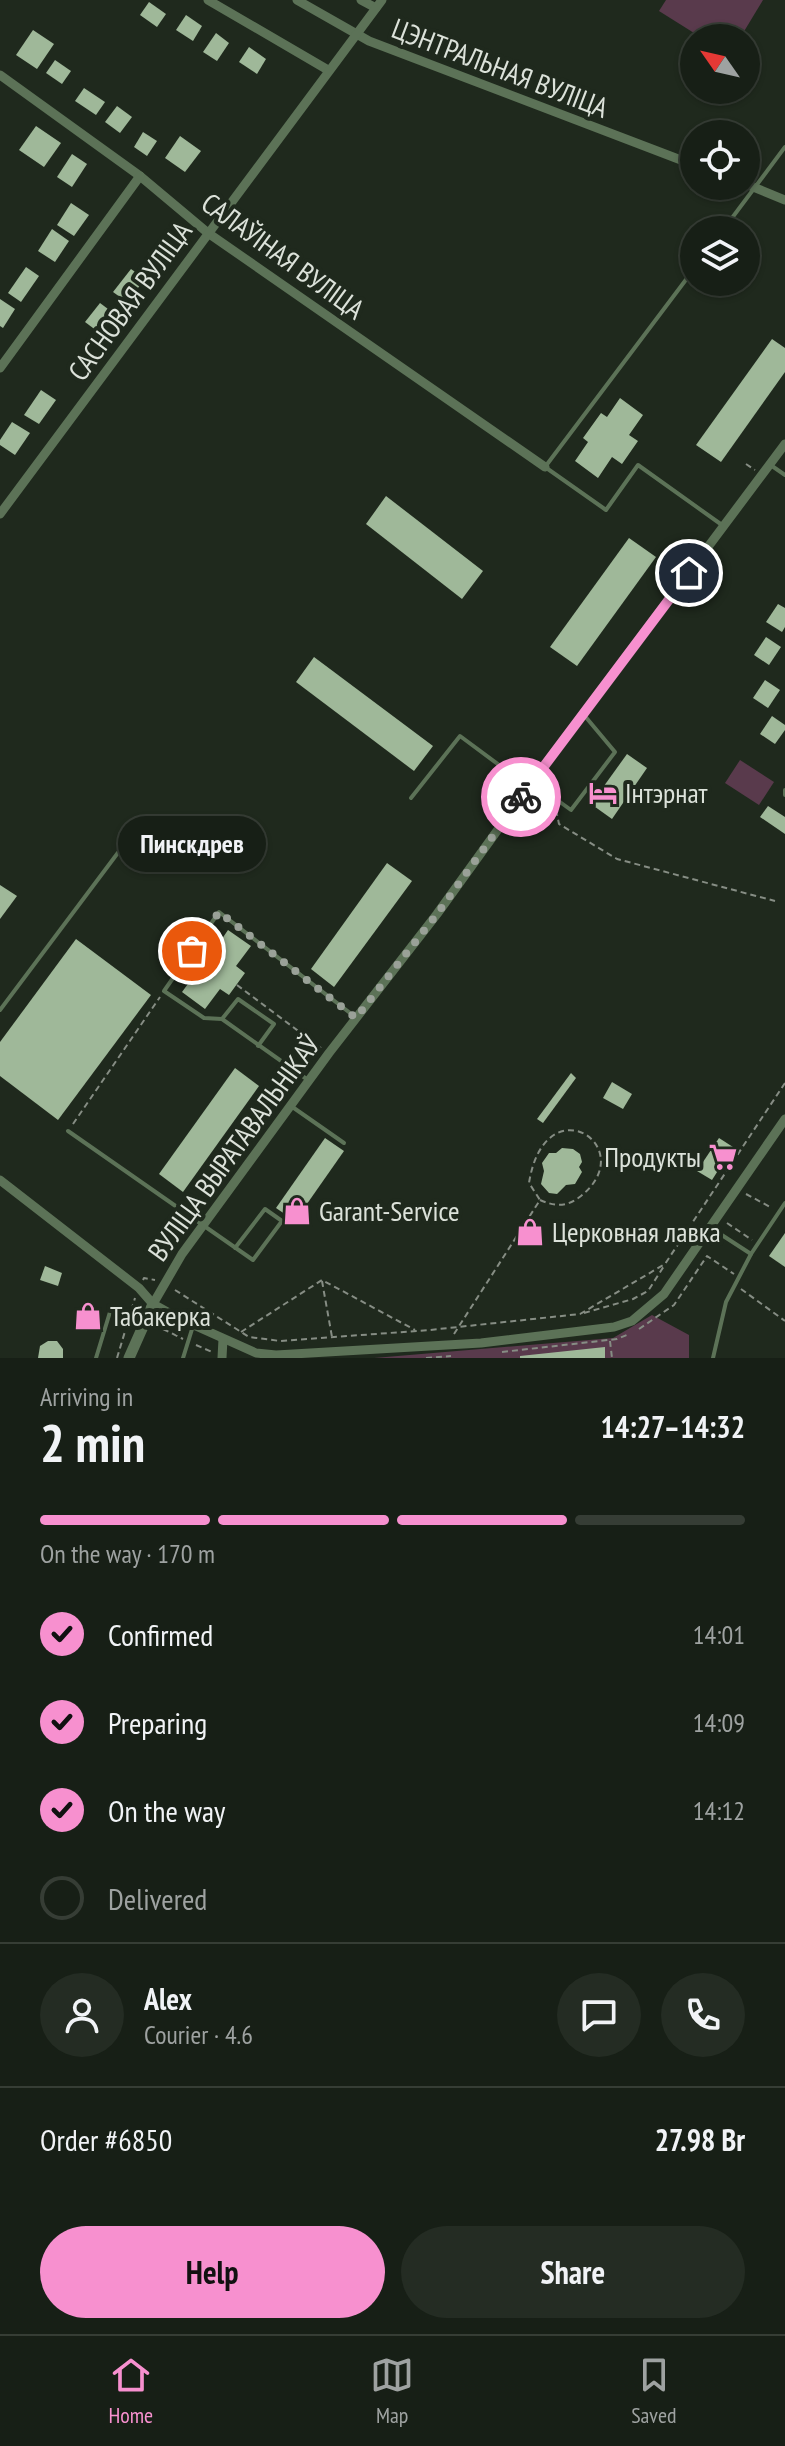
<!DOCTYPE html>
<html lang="en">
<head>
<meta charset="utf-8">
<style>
	:root { --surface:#171f16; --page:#242c23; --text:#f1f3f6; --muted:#9ea2a1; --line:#363d35; --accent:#f790cf }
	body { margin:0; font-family:"PT Sans Narrow",sans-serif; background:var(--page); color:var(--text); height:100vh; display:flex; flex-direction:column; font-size:30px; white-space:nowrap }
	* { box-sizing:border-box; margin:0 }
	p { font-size:26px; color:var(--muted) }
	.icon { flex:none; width:44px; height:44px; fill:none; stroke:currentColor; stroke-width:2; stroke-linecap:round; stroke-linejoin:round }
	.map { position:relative; height:1358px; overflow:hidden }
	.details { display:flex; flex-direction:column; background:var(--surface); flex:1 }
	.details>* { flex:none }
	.needle { width:52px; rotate:304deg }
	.controls { position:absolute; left:680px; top:24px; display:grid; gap:16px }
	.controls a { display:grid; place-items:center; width:80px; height:80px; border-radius:50%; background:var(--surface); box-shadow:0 2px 6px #0004,0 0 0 2px var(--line); font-size:40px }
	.pin { position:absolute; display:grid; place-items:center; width:68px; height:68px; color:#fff; margin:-34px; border:4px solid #fff; border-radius:50%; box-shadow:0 2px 8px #0007 }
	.courier { position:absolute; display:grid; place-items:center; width:80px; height:80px; margin:-40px; border:6px solid #f790cf; border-radius:50%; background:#fff; color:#222; box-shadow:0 2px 10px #0007 }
	.bubble { position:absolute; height:56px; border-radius:28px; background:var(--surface); box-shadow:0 2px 6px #0004,0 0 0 2px var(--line); font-size:26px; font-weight:700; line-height:56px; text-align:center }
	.head em { font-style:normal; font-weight:700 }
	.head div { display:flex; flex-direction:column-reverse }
	.head { display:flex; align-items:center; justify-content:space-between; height:136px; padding:0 40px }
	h1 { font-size:52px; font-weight:700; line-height:60px }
	.bar { display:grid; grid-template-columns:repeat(4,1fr); gap:12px 8px; align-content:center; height:96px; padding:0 40px }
	.bar i { height:10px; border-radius:6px; background:var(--line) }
	.bar .on { background:var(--accent) }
	.bar p { grid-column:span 4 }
	.line { display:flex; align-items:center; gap:20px; padding:0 40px; border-top:2px solid var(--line) }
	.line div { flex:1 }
	.round { display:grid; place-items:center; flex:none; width:84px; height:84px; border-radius:42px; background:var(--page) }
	ol { padding:0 40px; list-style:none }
	li { display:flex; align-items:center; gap:24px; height:88px }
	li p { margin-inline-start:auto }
	li .icon { padding:8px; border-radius:50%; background:var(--accent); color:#111; stroke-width:4 }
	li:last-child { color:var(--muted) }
	li i { width:44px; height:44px; border:4px solid var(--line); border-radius:50% }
	.button { display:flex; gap:16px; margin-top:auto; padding:16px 40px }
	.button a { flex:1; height:92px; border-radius:48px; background:var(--accent); color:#111; font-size:32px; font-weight:700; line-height:92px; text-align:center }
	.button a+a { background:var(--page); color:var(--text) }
	.dock { display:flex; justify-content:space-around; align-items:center; height:112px; border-top:2px solid var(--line); background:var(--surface); font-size:22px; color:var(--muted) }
	.dock a { display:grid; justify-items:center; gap:4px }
	.dock .on { color:var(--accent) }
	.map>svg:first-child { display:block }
	.green { fill:#593a4c }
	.building { fill:#9fb899 }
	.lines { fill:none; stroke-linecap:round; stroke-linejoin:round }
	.path { stroke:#868d84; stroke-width:2; stroke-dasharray:6 4; stroke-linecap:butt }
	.service { stroke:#5c7257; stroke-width:4 }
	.minor { stroke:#5c7257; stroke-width:9 }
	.tertiary { stroke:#5c7257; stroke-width:11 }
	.done { stroke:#9aa198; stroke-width:8; stroke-dasharray:0 14.4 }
	.route { stroke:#f790cf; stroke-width:10 }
	.labels { text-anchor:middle; stroke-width:8; stroke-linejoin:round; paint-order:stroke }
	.street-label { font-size:28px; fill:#dce2da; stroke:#1f291d }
	.poi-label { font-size:28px; fill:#dce2da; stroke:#1f291d; text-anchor:start }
</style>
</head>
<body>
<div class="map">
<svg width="785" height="1358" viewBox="0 0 785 1358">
	<rect width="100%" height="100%" fill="#1f291d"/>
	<g class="green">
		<path d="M666,0H763L740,38H702L659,11Z"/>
		<path d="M740,760L774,782L759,805L725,783Z"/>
		<path d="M652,1315L689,1335V1358H374L613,1338Z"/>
	</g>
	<g class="building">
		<path d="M149,2L166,14L157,27L140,15Z"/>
		<path d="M186,15L202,26L193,41L176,30Z"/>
		<path d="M33,30L54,44L37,69L16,55Z"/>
		<path d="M216,33L229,43L217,61L203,52Z"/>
		<path d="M249,47L266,59L257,74L239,62Z"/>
		<path d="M55,60L71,71L62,84L46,73Z"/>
		<path d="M84,88L105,102L96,115L75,101Z"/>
		<path d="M117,106L132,117L120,133L105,122Z"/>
		<path d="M36,126L61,143L44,167L19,150Z"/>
		<path d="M143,132L157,141L147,156L134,147Z"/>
		<path d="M180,136L201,151L185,172L165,158Z"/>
		<path d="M72,154L87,164L72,187L57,177Z"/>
		<path d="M71,203L89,215L74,236L57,225Z"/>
		<path d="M52,229L69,241L55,262L38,251Z"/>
		<path d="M26,267L39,276L21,302L8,293Z"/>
		<path d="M131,269L145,279L127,302L113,292Z"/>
		<path d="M0,299L15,309L3,328L0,326Z"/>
		<path d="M100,303L116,315L101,334L85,322Z"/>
		<path d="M772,339L785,348V372L721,462L696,445Z"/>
		<path d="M41,390L56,400L39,424L24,415Z"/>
		<path d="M620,398L643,415L629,435L638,441L622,464L612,457L598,478L575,461L588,442L583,438L601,413L607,417Z"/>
		<path d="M12,422L30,433L15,455L0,445V440Z"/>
		<path d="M386,496L483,571L462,599L366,524Z"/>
		<path d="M629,538L656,557L577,666L550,647Z"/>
		<path d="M778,604L785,608V627L782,632L766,622Z"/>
		<path d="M766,637L781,647L769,665L754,655Z"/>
		<path d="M314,657L433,746L414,771L296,682Z"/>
		<path d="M765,680L780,690L768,708L753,698Z"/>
		<path d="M772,716L785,725V730L775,744L760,734Z"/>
		<path d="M627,754L647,768L612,819L591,804Z"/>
		<path d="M768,806L785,817V834L760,817Z"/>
		<path d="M387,863L412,881L334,987L311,969Z"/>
		<path d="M0,885L17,896L0,919Z"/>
		<path d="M228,930L251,946L236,966L245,973L229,995L220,989L205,1009L182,992L196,973L191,969L208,944L215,949Z"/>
		<path d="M76,939L151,995L58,1120L0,1076V1042Z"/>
		<path d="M235,1068L259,1086L183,1192L159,1174Z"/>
		<path d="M571,1073L576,1078L543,1123L537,1119Z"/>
		<path d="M612,1082L632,1094L623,1109L603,1098Z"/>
		<path d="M325,1138L344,1151L295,1221L276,1208Z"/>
		<path d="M719,1138L733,1147L712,1180L697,1171Z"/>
		<path d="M562,1148L573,1149L580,1154L582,1162L579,1167L582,1172L575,1184L566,1185L557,1194L549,1193L541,1184L544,1171L542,1163L549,1153H556Z"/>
		<path d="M785,1233V1267L769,1256Z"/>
		<path d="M45,1266L62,1273L58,1286L40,1280Z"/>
		<path d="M48,1341H57L63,1349V1358H38L40,1346Z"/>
		<path d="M605,1347V1358H520V1356Z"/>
	</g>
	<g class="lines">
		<g class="path">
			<path d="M746,464L755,470"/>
			<path d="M556,810L559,824L617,859L775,901"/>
			<path d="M237,985L321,1048"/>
			<path d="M73,1124L160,997"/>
			<path d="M746,1194L772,1208"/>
			<path d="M727,1223L752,1240"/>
			<path d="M143,1280L144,1278L155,1280"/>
			<path d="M322,1281L332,1337"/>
			<path d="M741,1289L785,1321"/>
			<path d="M175,1290L249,1337L280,1341L430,1330L580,1314L665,1264L785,1083"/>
			<path d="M584,1313L633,1299L648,1291L664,1266"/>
			<path d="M156,1328L170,1326"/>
			<path d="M163,1329L183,1339"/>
			<path d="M639,1329L674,1305L707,1256L734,1274"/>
			<path d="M241,1332L322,1280L415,1330"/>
			<path d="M454,1334L540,1200L529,1183C545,1083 642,1147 581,1196C567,1207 556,1207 540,1200"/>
			<path d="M610,1341L612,1358"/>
			<path d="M196,1345L212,1352"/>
			<path d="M502,1352L617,1339L629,1334"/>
			<path d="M117,1358L135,1298"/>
			<path d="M426,1358L451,1356"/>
		</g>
		<g class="service">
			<path d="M723,230L785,147"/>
			<path d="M694,269L545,467L606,510L638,465L722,525"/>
			<path d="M772,466L785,475"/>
			<path d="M542,772L553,797L571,810L615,752L584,715"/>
			<path d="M785,790V795"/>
			<path d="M411,798L460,736L526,785"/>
			<path d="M0,1010L135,830"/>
			<path d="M222,1019L238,999L274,1024L258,1046"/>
			<path d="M308,1080L222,1019L204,1018L164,991L219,912L354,1016"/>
			<path d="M291,1106L344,1143"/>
			<path d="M68,1131L253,1260L282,1221L265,1209L235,1248"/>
			<path d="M711,1228L751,1254L785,1203"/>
			<path d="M96,1358L110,1312"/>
			<path d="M183,1358L193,1326"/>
			<path d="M713,1358L726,1302L751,1254"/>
		</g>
		<g class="minor">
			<path d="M208,0L328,70"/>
			<path d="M297,0L369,41L694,165"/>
			<path d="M361,0L376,8"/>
			<path d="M0,75L140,176L208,233L545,467"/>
			<path d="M746,184L785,200"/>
			<path d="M0,368L140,176"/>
			<path d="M0,514L382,0"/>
			<path d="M0,1180L139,1288L153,1304L178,1318L256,1353L276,1355L481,1343L614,1327L632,1321L664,1294L785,1119"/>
			<path d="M153,1304L182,1254L329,1053L437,914L541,770L785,444"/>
			<path d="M222,1358L223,1339"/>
		</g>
		<path class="tertiary" d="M129,1358L153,1304"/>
	</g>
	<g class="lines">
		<path class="done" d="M192,951L219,912L356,1018L437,914L521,797"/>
		<path class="route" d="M521,797L689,573"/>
	</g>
	<defs>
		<symbol id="hotel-bare" viewBox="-9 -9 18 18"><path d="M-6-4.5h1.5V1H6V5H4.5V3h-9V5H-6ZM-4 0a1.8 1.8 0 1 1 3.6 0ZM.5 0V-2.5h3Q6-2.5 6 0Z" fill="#f790cf" stroke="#1f291d" stroke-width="2.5" paint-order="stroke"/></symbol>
		<symbol id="supermarket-bare" viewBox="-9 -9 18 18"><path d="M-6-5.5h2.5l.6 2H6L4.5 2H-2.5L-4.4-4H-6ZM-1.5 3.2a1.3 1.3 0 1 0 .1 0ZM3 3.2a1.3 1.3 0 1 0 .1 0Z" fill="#f790cf" stroke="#1f291d" stroke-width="2.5" paint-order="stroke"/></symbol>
		<symbol id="shop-bare" viewBox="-9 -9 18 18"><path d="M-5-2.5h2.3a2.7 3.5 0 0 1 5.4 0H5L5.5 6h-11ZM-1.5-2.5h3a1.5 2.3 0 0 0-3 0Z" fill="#f790cf" stroke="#1f291d" stroke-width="2.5" paint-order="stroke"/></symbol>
	</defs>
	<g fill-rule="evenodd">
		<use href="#hotel-bare" x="583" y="773" width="40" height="40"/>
		<use href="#supermarket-bare" x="703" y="1137" width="40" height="40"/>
		<use href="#shop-bare" x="277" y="1191" width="40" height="40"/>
		<use href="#shop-bare" x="510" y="1212" width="40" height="40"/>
		<use href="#shop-bare" x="68" y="1296" width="40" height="40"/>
	</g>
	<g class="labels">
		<g class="street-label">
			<text transform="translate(500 68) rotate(21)" y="10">ЦЭНТРАЛЬНАЯ ВУЛІЦА</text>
			<text transform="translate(283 256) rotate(36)" y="10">САЛАЎІНАЯ ВУЛІЦА</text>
			<text transform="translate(130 301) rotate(-54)" y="10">САСНОВАЯ ВУЛІЦА</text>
			<text transform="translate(234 1148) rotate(-54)" y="10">ВУЛІЦА ВЫРАТАВАЛЬНІКАЎ</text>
		</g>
		<g class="poi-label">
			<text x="625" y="803">Інтэрнат</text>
			<text x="701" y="1167" text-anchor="end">Продукты</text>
			<text x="319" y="1221">Garant-Service</text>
			<text x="552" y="1242">Церковная лавка</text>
			<text x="110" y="1326">Табакерка</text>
		</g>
	</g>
</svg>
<div class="controls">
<a><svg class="needle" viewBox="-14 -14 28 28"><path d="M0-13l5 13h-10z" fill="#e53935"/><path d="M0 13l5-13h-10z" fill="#9ea2a1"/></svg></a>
<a><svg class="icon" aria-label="locate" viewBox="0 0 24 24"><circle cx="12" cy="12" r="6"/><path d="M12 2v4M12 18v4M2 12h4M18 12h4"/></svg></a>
<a><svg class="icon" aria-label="layers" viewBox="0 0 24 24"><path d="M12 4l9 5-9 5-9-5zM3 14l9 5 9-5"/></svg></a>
</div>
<div class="pin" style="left:192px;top:951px;background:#ea580c"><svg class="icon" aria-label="bag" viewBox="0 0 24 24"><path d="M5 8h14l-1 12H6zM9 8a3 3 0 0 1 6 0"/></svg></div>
<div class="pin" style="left:689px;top:573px;background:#1f2937"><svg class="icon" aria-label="home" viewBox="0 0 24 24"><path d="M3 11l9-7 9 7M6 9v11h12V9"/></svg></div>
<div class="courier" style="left:521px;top:797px"><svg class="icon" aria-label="bike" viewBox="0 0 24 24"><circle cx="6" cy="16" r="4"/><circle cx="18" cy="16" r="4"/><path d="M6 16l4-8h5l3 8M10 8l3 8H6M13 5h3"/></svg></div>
<div class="bubble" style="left:118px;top:816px;width:148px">Пинскдрев</div>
</div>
<section class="details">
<div class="head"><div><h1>2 min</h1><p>Arriving in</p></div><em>14:27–14:32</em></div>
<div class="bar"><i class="on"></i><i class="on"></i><i class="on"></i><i></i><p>On the way · 170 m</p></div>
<ol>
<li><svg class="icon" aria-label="check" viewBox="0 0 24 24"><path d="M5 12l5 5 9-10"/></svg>Confirmed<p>14:01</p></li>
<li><svg class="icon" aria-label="check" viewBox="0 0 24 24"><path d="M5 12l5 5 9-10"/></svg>Preparing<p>14:09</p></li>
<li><svg class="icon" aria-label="check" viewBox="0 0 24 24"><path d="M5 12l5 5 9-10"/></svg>On the way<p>14:12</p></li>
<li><i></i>Delivered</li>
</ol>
<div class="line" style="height:144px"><a class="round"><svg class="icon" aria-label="person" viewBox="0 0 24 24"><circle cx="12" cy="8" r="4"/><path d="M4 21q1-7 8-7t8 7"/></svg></a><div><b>Alex</b><p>Courier · 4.6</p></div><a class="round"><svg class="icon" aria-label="chat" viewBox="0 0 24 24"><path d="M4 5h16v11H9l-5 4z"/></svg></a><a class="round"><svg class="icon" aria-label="phone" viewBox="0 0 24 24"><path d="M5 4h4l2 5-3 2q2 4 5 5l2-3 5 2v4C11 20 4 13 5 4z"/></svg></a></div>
<div class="line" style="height:104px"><div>Order #6850</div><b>27.98 Br</b></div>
<div class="button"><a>Help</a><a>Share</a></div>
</section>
<nav class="dock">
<a class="on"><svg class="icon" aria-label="home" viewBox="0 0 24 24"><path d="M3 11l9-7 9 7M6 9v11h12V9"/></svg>Home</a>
<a><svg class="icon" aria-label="map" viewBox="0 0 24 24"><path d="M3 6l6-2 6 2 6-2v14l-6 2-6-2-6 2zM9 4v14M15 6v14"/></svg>Map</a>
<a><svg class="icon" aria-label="saved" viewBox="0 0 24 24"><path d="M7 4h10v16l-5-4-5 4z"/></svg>Saved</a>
</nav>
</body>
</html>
